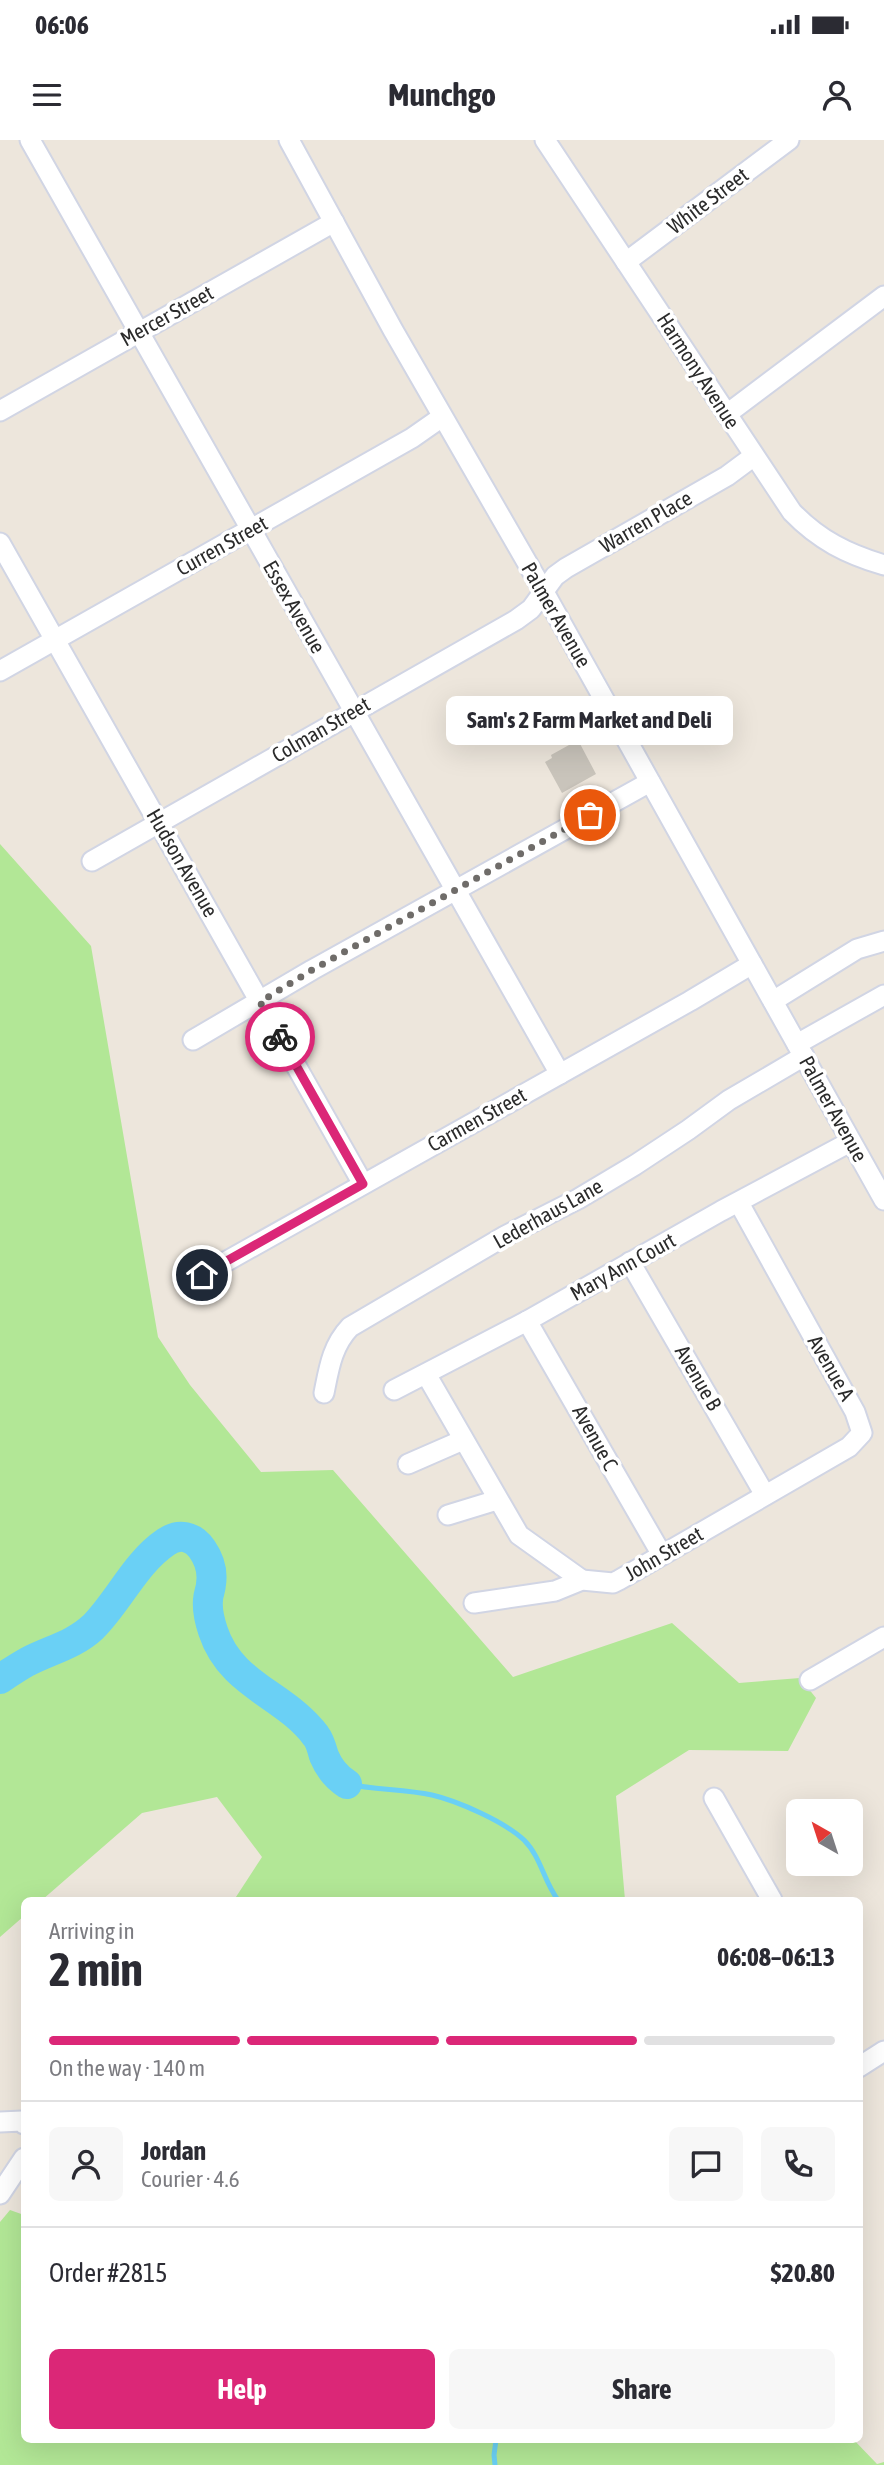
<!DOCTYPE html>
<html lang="en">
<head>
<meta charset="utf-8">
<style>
	:root { --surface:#fff; --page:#f7f7f7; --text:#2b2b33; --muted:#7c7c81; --line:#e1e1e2; --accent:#db2777 }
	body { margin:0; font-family:"Asap Condensed",sans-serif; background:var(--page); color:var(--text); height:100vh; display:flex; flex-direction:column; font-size:26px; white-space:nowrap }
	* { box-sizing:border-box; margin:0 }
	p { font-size:23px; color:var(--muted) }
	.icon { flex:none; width:38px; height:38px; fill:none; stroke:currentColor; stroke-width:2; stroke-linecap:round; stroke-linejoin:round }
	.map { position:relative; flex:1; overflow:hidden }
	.panel { position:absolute; left:21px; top:1757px; width:842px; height:546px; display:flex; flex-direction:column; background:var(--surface); border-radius:10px; box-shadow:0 7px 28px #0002 }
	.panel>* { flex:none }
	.needle { width:46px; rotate:321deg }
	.controls { position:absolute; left:786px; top:1659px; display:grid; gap:14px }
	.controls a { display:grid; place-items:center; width:77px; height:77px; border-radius:10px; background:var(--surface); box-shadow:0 7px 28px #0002; font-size:35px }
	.pin { position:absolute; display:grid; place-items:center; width:60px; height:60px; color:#fff; margin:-30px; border:4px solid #fff; border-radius:50%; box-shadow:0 2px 7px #0007 }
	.courier { position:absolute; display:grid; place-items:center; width:70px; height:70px; margin:-35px; border:5px solid #db2777; border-radius:50%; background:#fff; color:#222; box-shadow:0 2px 9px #0007 }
	.bubble { position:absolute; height:49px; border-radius:10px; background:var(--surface); box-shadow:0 7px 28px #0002; font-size:23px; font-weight:700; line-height:49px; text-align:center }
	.summary em { font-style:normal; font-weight:700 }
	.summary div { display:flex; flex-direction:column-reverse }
	.summary { display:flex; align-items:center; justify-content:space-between; height:119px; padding:0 28px }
	h1 { font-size:46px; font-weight:700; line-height:52px }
	.bar { display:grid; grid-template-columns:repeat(4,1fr); gap:10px 7px; align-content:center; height:84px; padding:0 28px }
	.bar i { height:9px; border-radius:5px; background:var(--line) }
	.bar .current { background:var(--accent) }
	.bar p { grid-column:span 4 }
	.line { display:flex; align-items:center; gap:18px; padding:0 28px; border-top:2px solid var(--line) }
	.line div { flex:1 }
	.round { display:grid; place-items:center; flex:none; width:74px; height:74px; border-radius:10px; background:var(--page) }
	.action { display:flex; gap:14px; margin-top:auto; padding:14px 28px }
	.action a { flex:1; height:80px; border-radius:10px; background:var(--accent); color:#fff; font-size:28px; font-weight:700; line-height:80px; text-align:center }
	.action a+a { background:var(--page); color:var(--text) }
	.status { display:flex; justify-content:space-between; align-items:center; height:49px; padding:0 35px; background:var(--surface); direction:ltr }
	.status svg { height:19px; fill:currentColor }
	header { display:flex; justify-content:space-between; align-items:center; height:91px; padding:0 28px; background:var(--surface); font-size:32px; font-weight:700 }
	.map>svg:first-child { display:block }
	.green { fill:#b2e796 }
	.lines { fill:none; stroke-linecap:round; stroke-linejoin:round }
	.stream { stroke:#6ad0f5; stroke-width:5 }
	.river { stroke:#6ad0f5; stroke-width:30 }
	.building { fill:#c9c4bb }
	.minor-casing { stroke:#d1d5e4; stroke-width:23 }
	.minor { stroke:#fff; stroke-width:19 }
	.done { stroke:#6f6c69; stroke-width:7; stroke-dasharray:0 12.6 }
	.route { stroke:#db2777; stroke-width:9 }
	.labels { text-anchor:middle; stroke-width:7; stroke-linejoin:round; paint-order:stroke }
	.street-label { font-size:21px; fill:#2b2b2b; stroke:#fff }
</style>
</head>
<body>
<div class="status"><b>06:06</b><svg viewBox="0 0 49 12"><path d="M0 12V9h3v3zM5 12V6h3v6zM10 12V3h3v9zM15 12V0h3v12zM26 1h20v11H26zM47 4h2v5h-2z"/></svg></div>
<header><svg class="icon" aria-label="menu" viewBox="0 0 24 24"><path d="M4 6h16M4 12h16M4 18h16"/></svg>Munchgo<svg class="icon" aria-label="person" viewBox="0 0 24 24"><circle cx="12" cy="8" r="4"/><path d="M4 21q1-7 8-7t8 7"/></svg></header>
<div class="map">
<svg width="884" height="2325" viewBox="0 0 884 2325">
	<rect width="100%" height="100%" fill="#ede6dc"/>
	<g class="green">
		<path d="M0,704L91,806L158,1197L190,1245L261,1332L333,1330L513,1537L672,1483L739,1543L800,1538L816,1558L788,1611L689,1610L616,1656L625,1760H234L262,1717L217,1657L142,1673L42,1760H24V1776L0,1797Z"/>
		<path d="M10,2070L24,2075V2300H854L877,2324L884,2322V2325H0V2082Z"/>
	</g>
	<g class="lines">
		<g class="stream">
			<path d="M347,1644C375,1650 404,1649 432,1655C458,1661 505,1682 524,1700C541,1717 544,1742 558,1760"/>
			<path d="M495,2325L494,2315L496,2300"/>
		</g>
		<path class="river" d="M0,1539C9,1533 18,1527 27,1522C50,1510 74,1505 93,1487C119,1461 135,1423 166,1402C179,1393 193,1396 202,1409C209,1419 213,1431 211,1444C211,1449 208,1454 208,1460C207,1470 210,1482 213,1491C231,1546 285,1554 316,1596C320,1601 322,1609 324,1616C329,1628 336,1637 347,1644"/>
	</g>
	<path class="building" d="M578,600L596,634L562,653L545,622L552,618L551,615Z"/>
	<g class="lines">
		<defs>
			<g id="minor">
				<path d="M30,0L560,934"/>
				<path d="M289,0L393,190L544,452L884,1060"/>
				<path d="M545,0L792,372C819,400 847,414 884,425"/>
				<path d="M626,122L789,0"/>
				<path d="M0,271L334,82"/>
				<path d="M727,274L884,156"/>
				<path d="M0,403L363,1044"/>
				<path d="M0,531L412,298L442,277"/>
				<path d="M92,721L516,480L531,469L555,436L566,428L727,336L754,316"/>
				<path d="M773,861L857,809L884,801"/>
				<path d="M193,900L312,830L650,642"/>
				<path d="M797,904L884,855"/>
				<path d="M630,1122L765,1355"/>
				<path d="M202,1135L690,861L752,824"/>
				<path d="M527,1181L662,1415"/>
				<path d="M426,1234L519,1395L582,1440"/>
				<path d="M394,1250L527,1181L721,1071L850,1002"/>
				<path d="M324,1253C329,1228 332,1206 350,1187L505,1096L578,1059L635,1025L688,990L729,960L804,916"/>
				<path d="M408,1324L463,1300"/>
				<path d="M448,1375L497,1360"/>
				<path d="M474,1463L555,1451L582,1440L613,1443L619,1440L849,1307L862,1293L855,1272L739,1063"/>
				<path d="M810,1540L884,1497"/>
				<path d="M714,1658L772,1760"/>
				<path d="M859,1927L884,1911"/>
				<path d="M0,1982L22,1981L24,1984"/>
				<path d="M0,2054L24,2018"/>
			</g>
		</defs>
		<use href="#minor" class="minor-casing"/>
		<use href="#minor" class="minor"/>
	</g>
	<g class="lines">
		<path class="done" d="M280,897L260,862L312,830L590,675"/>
		<path class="route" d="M202,1135L363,1044L280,897"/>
	</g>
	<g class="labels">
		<g class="street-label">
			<text transform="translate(708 61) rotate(-37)" y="7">White Street</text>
			<text transform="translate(167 176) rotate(-29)" y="7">Mercer Street</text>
			<text transform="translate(698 231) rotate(57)" y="7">Harmony Avenue</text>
			<text transform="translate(646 382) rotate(-30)" y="7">Warren Place</text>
			<text transform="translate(222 406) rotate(-29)" y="7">Curren Street</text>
			<text transform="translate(294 467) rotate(60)" y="7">Essex Avenue</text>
			<text transform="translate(556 475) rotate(60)" y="7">Palmer Avenue</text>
			<text transform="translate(321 590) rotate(-30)" y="7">Colman Street</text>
			<text transform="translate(182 723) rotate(60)" y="7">Hudson Avenue</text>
			<text transform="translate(833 969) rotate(61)" y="7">Palmer Avenue</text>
			<text transform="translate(477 980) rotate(-29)" y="7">Carmen Street</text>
			<text transform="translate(548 1074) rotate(-29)" y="7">Lederhaus Lane</text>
			<text transform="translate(623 1127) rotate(-29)" y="7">Mary Ann Court</text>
			<text transform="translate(831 1228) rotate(60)" y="7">Avenue A</text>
			<text transform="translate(698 1238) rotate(60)" y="7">Avenue B</text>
			<text transform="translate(595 1298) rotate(61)" y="7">Avenue C</text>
			<text transform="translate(664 1414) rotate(-30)" y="7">John Street</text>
		</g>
	</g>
</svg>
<div class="controls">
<a><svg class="needle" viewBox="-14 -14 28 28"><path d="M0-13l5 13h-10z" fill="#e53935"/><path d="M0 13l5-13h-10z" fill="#7c7c81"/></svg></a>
</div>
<div class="pin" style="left:590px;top:675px;background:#ea580c"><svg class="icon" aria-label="bag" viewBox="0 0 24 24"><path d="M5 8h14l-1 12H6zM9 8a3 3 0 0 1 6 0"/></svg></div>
<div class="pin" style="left:202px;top:1135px;background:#1f2937"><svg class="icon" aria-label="home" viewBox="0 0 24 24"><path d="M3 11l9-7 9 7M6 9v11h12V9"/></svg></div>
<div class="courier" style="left:280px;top:897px"><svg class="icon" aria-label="bike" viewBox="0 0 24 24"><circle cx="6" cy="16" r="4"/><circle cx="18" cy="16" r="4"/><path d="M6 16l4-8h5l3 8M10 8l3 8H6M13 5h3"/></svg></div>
<div class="bubble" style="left:446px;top:556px;width:287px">Sam's 2 Farm Market and Deli</div>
<section class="panel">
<div class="summary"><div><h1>2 min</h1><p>Arriving in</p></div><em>06:08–06:13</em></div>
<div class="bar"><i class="current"></i><i class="current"></i><i class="current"></i><i></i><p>On the way · 140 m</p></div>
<div class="line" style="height:126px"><a class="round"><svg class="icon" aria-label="person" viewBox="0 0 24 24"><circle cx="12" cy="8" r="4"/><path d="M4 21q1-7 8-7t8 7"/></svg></a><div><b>Jordan</b><p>Courier · 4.6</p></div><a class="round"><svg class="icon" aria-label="chat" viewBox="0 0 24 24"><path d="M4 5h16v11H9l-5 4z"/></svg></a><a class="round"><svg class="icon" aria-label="phone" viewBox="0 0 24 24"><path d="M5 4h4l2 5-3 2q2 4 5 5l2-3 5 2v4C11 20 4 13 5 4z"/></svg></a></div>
<div class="line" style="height:91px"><div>Order #2815</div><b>$20.80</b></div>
<div class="action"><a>Help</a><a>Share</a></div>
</section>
</div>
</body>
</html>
